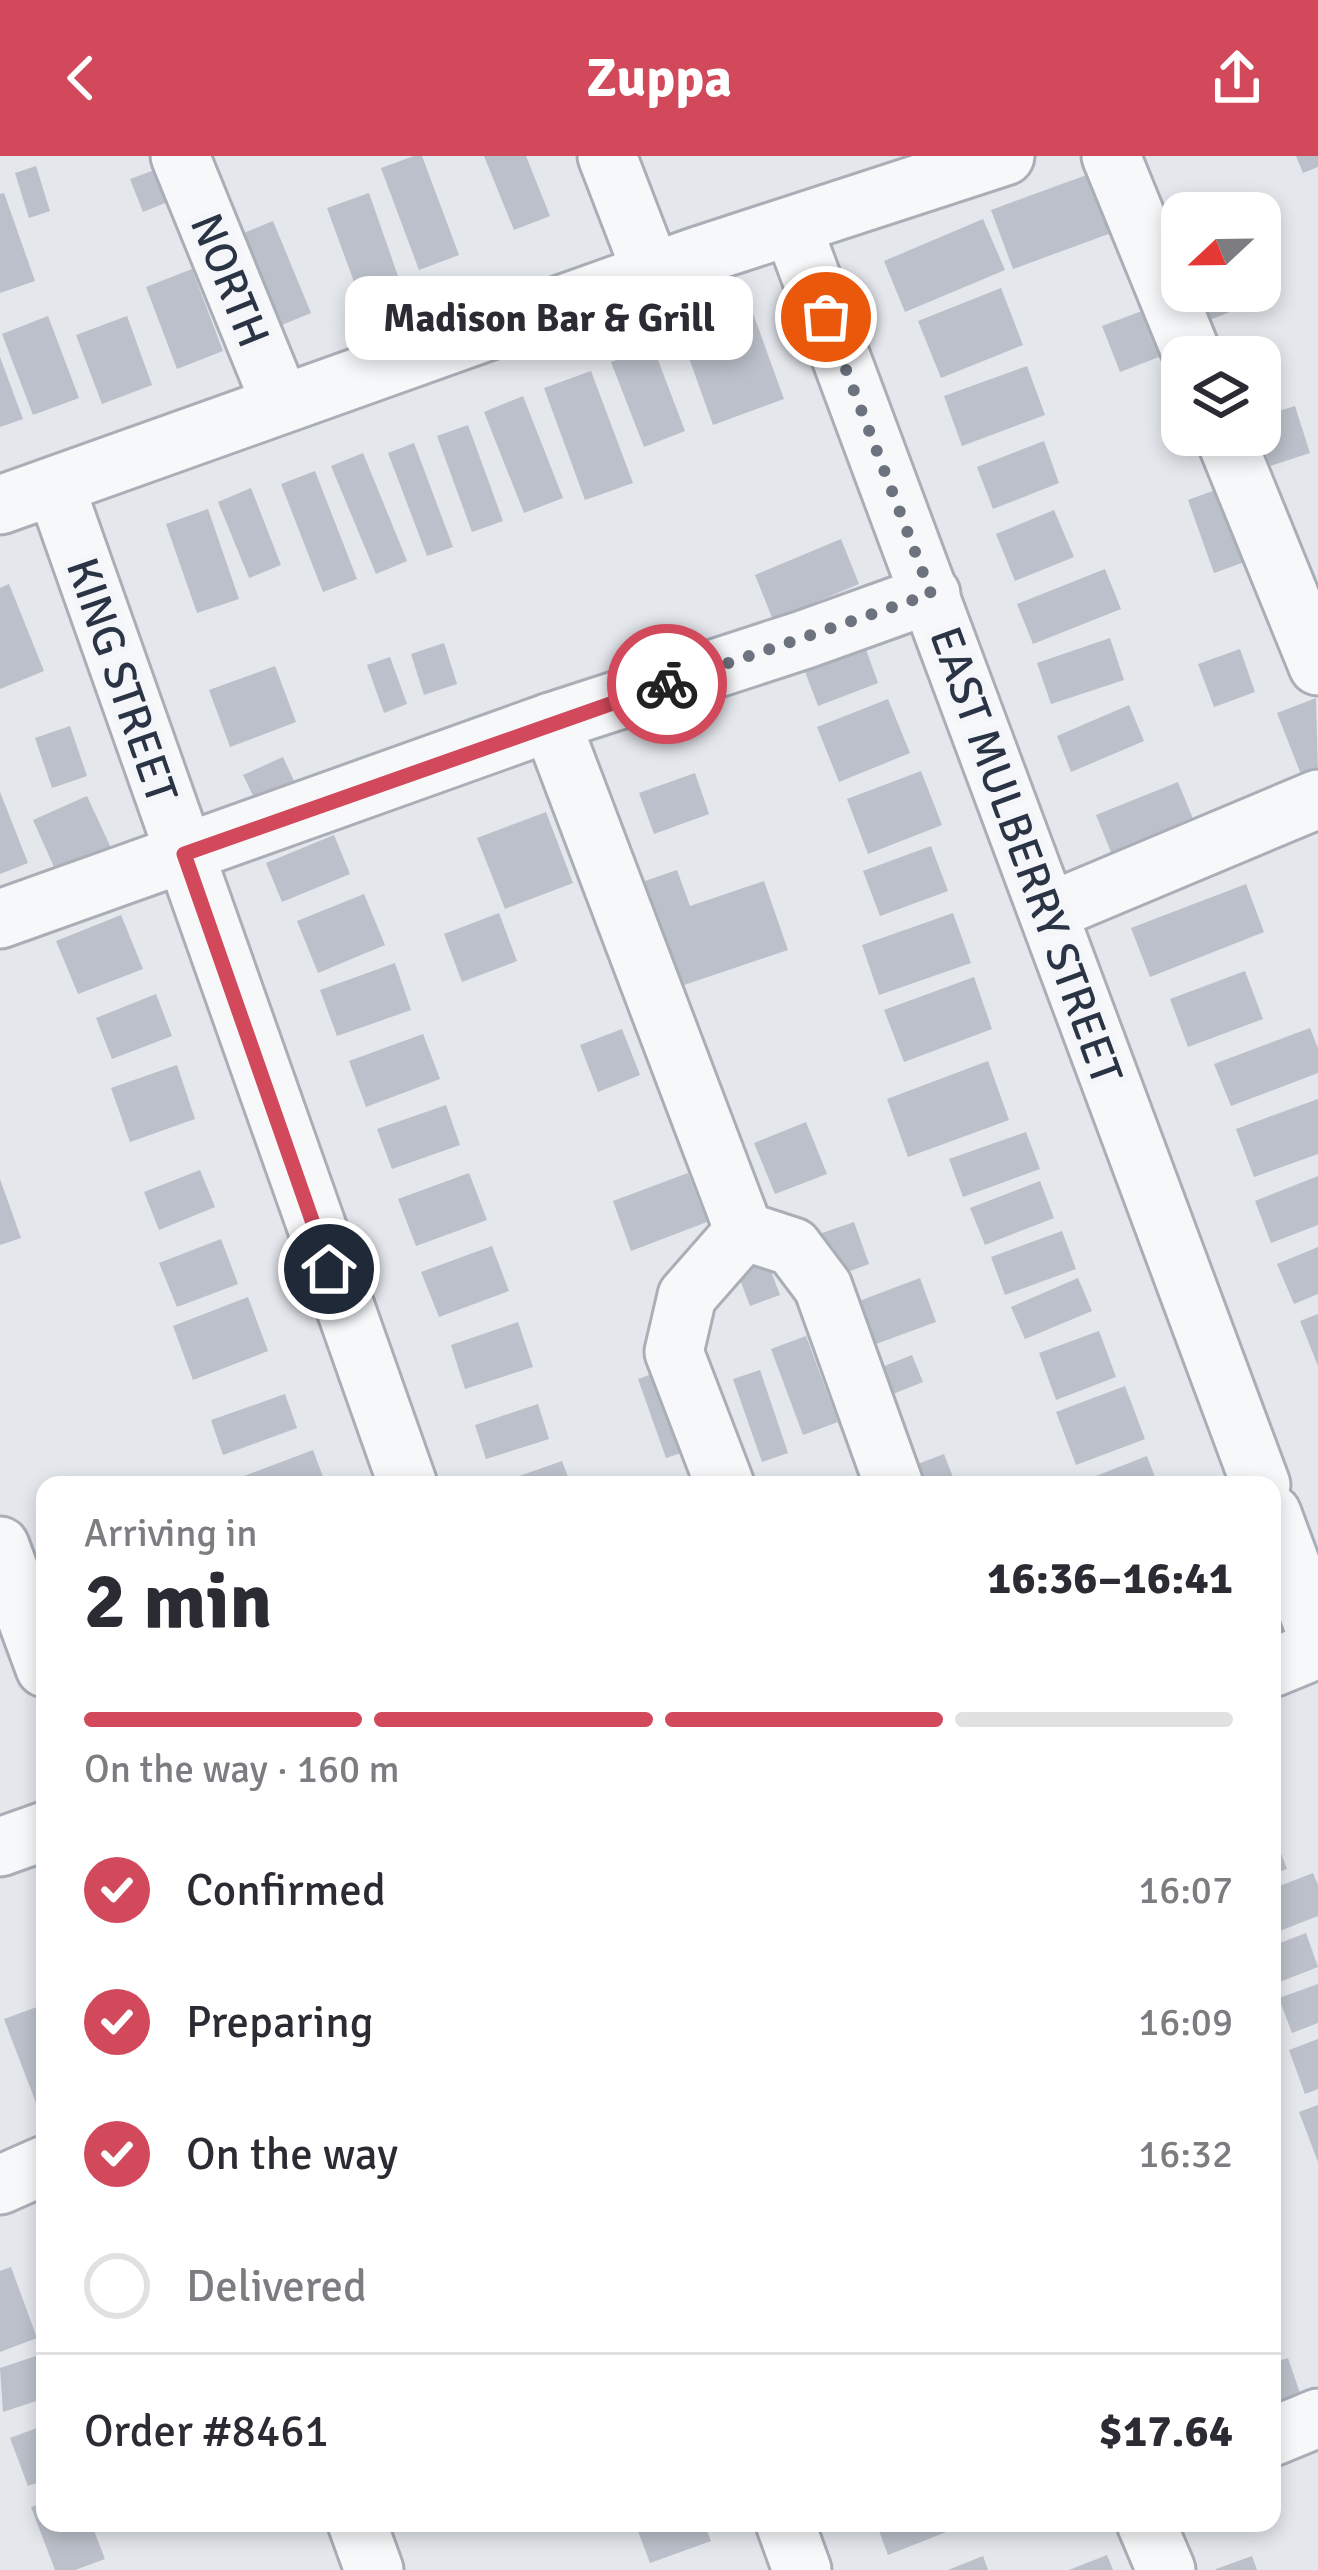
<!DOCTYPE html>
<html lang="en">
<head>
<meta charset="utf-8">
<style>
	:root { --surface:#fff; --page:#f7f7f7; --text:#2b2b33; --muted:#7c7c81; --line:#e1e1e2; --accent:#d1495b }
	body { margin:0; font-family:Signika,sans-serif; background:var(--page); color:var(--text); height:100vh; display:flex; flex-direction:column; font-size:45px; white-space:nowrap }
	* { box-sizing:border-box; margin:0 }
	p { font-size:39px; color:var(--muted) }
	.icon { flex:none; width:66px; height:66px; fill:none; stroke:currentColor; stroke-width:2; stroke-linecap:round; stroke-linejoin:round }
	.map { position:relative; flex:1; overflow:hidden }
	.details { position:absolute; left:36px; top:1320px; width:1245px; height:1056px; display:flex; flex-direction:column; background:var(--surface); border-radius:24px; box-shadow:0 6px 18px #0003 }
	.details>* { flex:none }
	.needle { width:78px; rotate:248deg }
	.tools { position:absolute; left:1161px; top:36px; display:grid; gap:24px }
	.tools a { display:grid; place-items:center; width:120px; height:120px; border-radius:24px; background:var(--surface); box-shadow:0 6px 18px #0003; font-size:60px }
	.pin { position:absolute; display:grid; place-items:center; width:102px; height:102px; color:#fff; margin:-51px; border:6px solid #fff; border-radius:50%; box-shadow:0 3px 12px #0007 }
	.courier { position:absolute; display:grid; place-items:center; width:120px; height:120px; margin:-60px; border:9px solid #d1495b; border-radius:50%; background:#fff; color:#222; box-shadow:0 3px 15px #0007 }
	.bubble { position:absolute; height:84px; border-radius:24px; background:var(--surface); box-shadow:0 6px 18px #0003; font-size:39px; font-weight:700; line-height:84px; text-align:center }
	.overview em { font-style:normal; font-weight:700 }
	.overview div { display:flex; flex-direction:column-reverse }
	.overview { display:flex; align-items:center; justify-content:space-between; height:204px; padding:0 48px }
	h1 { font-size:78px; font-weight:700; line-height:90px }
	.bar { display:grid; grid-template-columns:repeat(4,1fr); gap:18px 12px; align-content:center; height:144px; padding:0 48px }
	.bar i { height:15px; border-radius:9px; background:var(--line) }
	.bar .on { background:var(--accent) }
	.bar p { grid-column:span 4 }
	.line { display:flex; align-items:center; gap:30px; padding:0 48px; border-top:3px solid var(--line) }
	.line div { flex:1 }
	ol { padding:0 48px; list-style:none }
	li { display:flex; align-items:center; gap:36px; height:132px }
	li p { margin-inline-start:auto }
	li .icon { padding:12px; border-radius:50%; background:var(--accent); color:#fff; stroke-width:4 }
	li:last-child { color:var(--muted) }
	li i { width:66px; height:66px; border:6px solid var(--line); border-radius:50% }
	header { display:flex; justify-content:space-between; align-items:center; height:156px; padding:0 48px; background:var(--accent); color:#fff; font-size:54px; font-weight:700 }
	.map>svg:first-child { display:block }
	.building { fill:#bbc0ca }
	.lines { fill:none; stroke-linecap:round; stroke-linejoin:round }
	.minor-casing { stroke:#a9aeb7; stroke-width:63 }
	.minor { stroke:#f7f8fa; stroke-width:57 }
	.done { stroke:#6c737f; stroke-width:12; stroke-dasharray:0 21.6 }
	.route { stroke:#d1495b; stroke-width:15 }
	.labels { text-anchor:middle; stroke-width:12; stroke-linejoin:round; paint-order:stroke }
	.street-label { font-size:45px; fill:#2b3445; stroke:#f4f6f9 }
</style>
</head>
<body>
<header><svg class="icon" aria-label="back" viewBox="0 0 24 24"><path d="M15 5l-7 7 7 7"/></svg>Zuppa<svg class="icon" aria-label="share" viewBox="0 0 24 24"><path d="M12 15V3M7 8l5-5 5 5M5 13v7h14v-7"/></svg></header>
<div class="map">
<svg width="1318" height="2414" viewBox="0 0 1318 2414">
	<rect width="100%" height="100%" fill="#e4e7ec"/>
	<g class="building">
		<path d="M414,0H422L459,99L419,114L381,12Z"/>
		<path d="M484,0H526L550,60L514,74Z"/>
		<path d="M1296,0H1318V11L1303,17Z"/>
		<path d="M168,9L180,41L143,56L130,23Z"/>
		<path d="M36,10L50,55L29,62L15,17Z"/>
		<path d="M1103,13L1125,72L1013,113L991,54Z"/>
		<path d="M4,37L35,125L0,137V38Z"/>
		<path d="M369,37L398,120L357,134L327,52Z"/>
		<path d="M983,63L1005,114L905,156L884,105Z"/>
		<path d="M273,65L311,157L272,173L234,81Z"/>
		<path d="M192,113L223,195L177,213L146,131Z"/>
		<path d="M1001,132L1023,189L941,222L918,165Z"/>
		<path d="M1190,135H1233L1240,152L1202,167Z"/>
		<path d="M750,149L784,243L713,269L679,174Z"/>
		<path d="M1142,155L1159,201L1120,216L1102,170Z"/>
		<path d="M48,160L79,242L33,259L2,178Z"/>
		<path d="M127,160L152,229L102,248L76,179Z"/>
		<path d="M653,191L685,275L644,291L611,206Z"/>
		<path d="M0,201L23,263L0,271Z"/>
		<path d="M1027,210L1045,259L962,290L944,240Z"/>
		<path d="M591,215L633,327L585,344L544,232Z"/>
		<path d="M523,240L563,342L524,357L484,256Z"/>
		<path d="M1295,250L1310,297L1270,310L1260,279V261Z"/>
		<path d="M468,269L503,365L472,376L437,280Z"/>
		<path d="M1044,285L1059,327L993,353L977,311Z"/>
		<path d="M414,287L453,391L427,400L388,297Z"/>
		<path d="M363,297L407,405L376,418L331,310Z"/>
		<path d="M315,315L357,423L323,436L281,328Z"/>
		<path d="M1226,330L1253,403L1214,417L1188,344Z"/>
		<path d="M251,332L281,409L249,422L218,346Z"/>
		<path d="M208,353L239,443L197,457L166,368Z"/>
		<path d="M1054,354L1074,401L1015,425L996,378Z"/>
		<path d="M841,383L859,428L773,464L755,419Z"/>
		<path d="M1105,413L1121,453L1033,488L1017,448Z"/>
		<path d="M9,428L44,515L0,533V432Z"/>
		<path d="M859,474L878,527L818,550L798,497Z"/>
		<path d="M1110,482L1124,524L1051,548L1037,507Z"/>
		<path d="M444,487L457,528L424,539L411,498Z"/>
		<path d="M1240,493L1255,536L1214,551L1198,508Z"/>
		<path d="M390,501L407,548L384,557L367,509Z"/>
		<path d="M275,510L296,566L230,591L209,534Z"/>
		<path d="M1316,542L1318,620L1304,626L1277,557Z"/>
		<path d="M888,543L910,597L839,626L817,571Z"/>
		<path d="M1129,549L1144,585L1071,616L1057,580Z"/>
		<path d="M70,570L87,620L52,632L35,582Z"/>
		<path d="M283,601L300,638L261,656L243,619Z"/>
		<path d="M921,615L942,669L868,698L847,643Z"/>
		<path d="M695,617L709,658L654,678L639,637Z"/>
		<path d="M1178,626L1195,668L1113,701L1096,659Z"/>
		<path d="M0,636L28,707L0,718Z"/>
		<path d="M87,640L112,694L58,720L33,664Z"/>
		<path d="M546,656L573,727L505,753L477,682Z"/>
		<path d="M334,679L350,718L282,746L266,707Z"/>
		<path d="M931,690L948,735L880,760L863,715Z"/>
		<path d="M677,714L690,750L764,725L788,794L678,831L642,726Z"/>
		<path d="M1246,728L1264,776L1150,821L1131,772Z"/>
		<path d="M364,738L385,789L318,817L297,765Z"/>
		<path d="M499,757L517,805L462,826L444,778Z"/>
		<path d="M953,757L971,807L879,839L862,789Z"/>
		<path d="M121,759L143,813L78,838L56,785Z"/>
		<path d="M395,807L411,854L337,880L320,834Z"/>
		<path d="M1245,815L1263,863L1188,891L1170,843Z"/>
		<path d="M974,821L992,873L904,906L884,854Z"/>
		<path d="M156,838L172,880L112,903L96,862Z"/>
		<path d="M1310,872L1318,892V917L1231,950L1214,908Z"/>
		<path d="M622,873L640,919L598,936L580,889Z"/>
		<path d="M423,878L440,923L366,951L349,905Z"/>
		<path d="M988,905L1009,964L908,1001L887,943Z"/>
		<path d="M177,909L195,963L130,986L111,932Z"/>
		<path d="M1318,943V998L1254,1021L1236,973Z"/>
		<path d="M446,949L460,989L392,1013L377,973Z"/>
		<path d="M806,966L827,1018L775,1038L754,987Z"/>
		<path d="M1026,976L1040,1013L963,1041L949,1003Z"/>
		<path d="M200,1014L215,1051L159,1074L144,1036Z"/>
		<path d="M469,1017L487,1064L416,1090L398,1043Z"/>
		<path d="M688,1017L707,1066L631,1095L613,1045Z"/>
		<path d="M1318,1020V1069L1271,1087L1255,1045Z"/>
		<path d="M0,1023L21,1082L0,1089Z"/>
		<path d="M1040,1025L1054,1062L985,1089L970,1052Z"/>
		<path d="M854,1066L869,1108L837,1120L822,1077Z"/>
		<path d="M1062,1075L1076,1113L1005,1139L991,1101Z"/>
		<path d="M221,1083L238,1128L177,1151L159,1107Z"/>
		<path d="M492,1090L509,1135L439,1161L421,1116Z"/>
		<path d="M1318,1091V1138L1294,1148L1277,1108Z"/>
		<path d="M766,1102L780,1139L750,1150L736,1113Z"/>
		<path d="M920,1122L936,1166L876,1188L859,1145Z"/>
		<path d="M1078,1122L1092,1155L1025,1183L1011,1151Z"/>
		<path d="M248,1141L268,1195L193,1224L173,1170Z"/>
		<path d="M1318,1158V1210L1300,1165Z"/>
		<path d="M518,1166L533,1211L465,1233L451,1189Z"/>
		<path d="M1099,1175L1116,1221L1056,1244L1039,1197Z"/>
		<path d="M806,1180L838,1266L803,1279L771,1193Z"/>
		<path d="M912,1199L923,1226L893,1238L882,1211Z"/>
		<path d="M668,1212L696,1292L666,1302L638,1223Z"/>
		<path d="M760,1214L788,1297L762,1306L733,1223Z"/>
		<path d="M1125,1230L1145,1283L1076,1309L1056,1256Z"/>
		<path d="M285,1238L297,1272L223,1299L211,1264Z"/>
		<path d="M538,1248L549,1283L486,1303L475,1269Z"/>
		<path d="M313,1294L326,1329H244L241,1321Z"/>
		<path d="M944,1298L956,1329H914L907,1312Z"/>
		<path d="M1147,1300L1158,1329H1085L1083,1325Z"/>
		<path d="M562,1305L571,1329H497V1328Z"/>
		<path d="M1272,1674L1287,1713L1272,1718Z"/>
		<path d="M1313,1717L1318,1729V1760L1272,1778V1733Z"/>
		<path d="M1306,1777L1318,1811L1272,1829V1790Z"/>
		<path d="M1318,1828V1867L1292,1877L1279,1842Z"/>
		<path d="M45,1848V1944L36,1947L4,1863Z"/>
		<path d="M1318,1883V1933L1305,1938L1289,1894Z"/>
		<path d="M1318,1949V2006L1299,1956Z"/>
		<path d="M11,2111L37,2182L0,2196V2115Z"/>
		<path d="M45,2197V2242L3,2256L0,2212Z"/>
		<path d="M1288,2202L1302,2243L1272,2254V2207Z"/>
		<path d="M45,2269V2324L28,2330L10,2282Z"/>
		<path d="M45,2346V2367H91L105,2403L75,2414H55L31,2351Z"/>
		<path d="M635,2367H704L711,2385L650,2407Z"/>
		<path d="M876,2367H969L888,2399Z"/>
		<path d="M1107,2399L1113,2414H1069Z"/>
		<path d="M983,2400L988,2414H948Z"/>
		<path d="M1252,2400L1257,2414H1216V2413Z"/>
	</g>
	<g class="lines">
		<defs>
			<g id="minor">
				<path d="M180,0L281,248"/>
				<path d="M607,0L652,117"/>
				<path d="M1111,0L1193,201"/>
				<path d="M792,70L1261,1329"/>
				<path d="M1224,279L1318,510"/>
				<path d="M55,330L408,1329"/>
				<path d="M0,349L698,100L1005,0"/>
				<path d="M551,566L744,1075L793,1091L823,1131L894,1329"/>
				<path d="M1049,756L1318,643"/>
				<path d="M0,763L551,566L803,484L931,438"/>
				<path d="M725,1329L674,1196L687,1140L744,1075"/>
				<path d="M1272,1358L1318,1482"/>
				<path d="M0,1390L45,1512"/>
				<path d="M1272,1512L1318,1493"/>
				<path d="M0,1691L45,1675"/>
				<path d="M0,2029L45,2009"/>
				<path d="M1272,2281L1318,2262"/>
				<path d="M357,2367L374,2414"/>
				<path d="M785,2367L802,2414"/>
				<path d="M1146,2367L1166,2414"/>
			</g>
		</defs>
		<use href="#minor" class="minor-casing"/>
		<use href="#minor" class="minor"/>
	</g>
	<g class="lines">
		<path class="done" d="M667,528L931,438L826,161"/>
		<path class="route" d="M329,1113L184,698L667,528"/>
	</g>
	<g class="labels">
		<g class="street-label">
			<text transform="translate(231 124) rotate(68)" y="16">NORTH</text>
			<text transform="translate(123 524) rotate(71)" y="16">KING STREET</text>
			<text transform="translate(1027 699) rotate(70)" y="16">EAST MULBERRY STREET</text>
		</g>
	</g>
</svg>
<div class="tools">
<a><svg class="needle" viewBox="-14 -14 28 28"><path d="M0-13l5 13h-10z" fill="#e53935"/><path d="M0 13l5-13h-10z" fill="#7c7c81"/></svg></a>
<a><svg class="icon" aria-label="layers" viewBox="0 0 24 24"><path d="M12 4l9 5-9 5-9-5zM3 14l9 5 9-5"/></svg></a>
</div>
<div class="pin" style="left:826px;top:161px;background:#ea580c"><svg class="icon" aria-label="bag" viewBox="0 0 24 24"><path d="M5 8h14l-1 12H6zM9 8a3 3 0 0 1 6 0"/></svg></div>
<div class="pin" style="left:329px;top:1113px;background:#1f2937"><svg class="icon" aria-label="home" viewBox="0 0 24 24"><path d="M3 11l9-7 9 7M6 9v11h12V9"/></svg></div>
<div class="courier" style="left:667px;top:528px"><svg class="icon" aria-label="bike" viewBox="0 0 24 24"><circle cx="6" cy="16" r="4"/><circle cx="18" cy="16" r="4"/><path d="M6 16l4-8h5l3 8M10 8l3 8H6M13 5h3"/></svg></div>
<div class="bubble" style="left:345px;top:120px;width:408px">Madison Bar &amp; Grill</div>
<section class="details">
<div class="overview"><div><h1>2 min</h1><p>Arriving in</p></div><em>16:36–16:41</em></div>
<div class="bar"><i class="on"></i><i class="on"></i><i class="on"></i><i></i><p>On the way · 160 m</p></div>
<ol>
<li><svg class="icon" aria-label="check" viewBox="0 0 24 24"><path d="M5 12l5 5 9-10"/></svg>Confirmed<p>16:07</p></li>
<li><svg class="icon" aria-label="check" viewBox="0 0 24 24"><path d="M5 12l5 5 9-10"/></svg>Preparing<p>16:09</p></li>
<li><svg class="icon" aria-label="check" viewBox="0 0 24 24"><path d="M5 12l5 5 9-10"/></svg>On the way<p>16:32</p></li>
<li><i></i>Delivered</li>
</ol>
<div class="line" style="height:156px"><div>Order #8461</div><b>$17.64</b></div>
</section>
</div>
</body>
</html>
